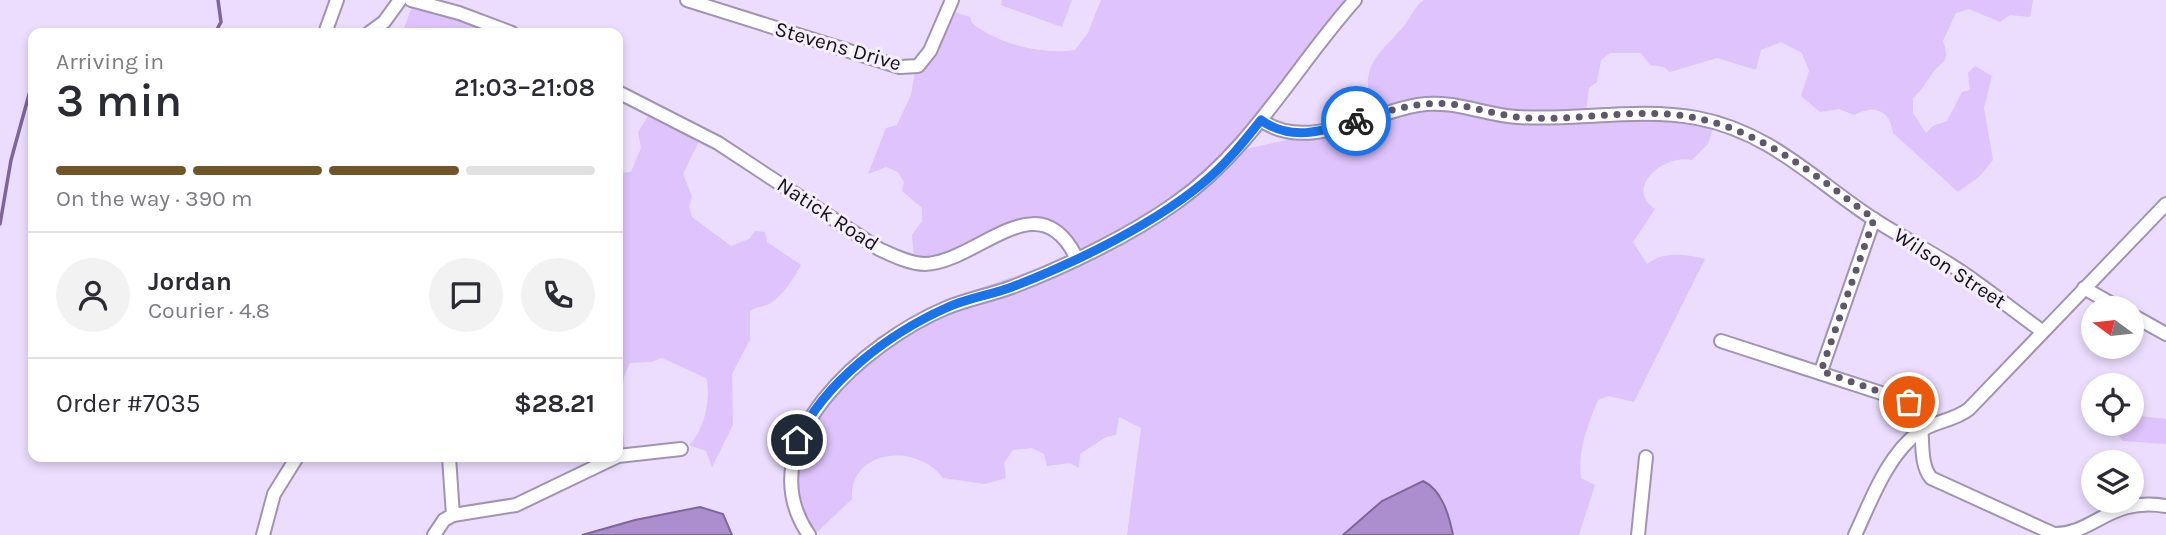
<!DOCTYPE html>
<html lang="en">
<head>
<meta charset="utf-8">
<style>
	:root { --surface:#fff; --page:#f2f2f3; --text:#2b2b33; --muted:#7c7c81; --line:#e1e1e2; --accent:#705527 }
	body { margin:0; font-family:Karla,sans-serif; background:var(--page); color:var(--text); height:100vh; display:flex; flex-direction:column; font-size:26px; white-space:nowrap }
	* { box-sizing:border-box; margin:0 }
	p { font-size:23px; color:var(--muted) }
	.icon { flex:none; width:38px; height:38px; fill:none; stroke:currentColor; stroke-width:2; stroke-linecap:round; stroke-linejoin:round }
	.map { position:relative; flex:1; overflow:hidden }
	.side { position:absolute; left:28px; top:28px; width:595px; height:434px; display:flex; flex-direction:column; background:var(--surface); border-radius:14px; box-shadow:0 4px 10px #0003 }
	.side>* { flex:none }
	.needle { width:46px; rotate:285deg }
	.fabs { position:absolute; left:2081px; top:296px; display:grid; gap:14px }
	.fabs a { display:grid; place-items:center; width:63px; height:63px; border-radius:50%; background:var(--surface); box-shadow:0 4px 10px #0003; font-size:35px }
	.pin { position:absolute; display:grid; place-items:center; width:60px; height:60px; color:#fff; margin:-30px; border:4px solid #fff; border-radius:50%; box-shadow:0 2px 7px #0007 }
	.courier { position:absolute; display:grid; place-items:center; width:70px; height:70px; margin:-35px; border:5px solid #1a73e8; border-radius:50%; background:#fff; color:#222; box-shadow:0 2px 9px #0007 }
	.head em { font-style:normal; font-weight:600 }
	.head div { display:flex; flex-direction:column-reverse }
	.head { display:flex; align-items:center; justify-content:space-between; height:119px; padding:0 28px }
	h1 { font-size:46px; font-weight:600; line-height:52px }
	.bar { display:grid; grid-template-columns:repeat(4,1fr); gap:10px 7px; align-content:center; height:84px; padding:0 28px }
	.bar i { height:9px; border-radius:5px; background:var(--line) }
	.bar .active { background:var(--accent) }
	.bar p { grid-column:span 4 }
	.line { display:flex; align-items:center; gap:18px; padding:0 28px; border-top:2px solid var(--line) }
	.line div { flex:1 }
	.round { display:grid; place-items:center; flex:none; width:74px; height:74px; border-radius:37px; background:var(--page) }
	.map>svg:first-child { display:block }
	.green { fill:#dec3fc }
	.water { fill:#ac8dce; stroke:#7e6798; stroke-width:2 }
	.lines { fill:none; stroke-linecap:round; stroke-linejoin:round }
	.stream { stroke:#7e6798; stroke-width:3.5 }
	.minor-casing { stroke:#a193b2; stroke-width:16 }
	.minor { stroke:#fff; stroke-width:12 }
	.done { stroke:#60576a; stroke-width:7; stroke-dasharray:0 12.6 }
	.route { stroke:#1a73e8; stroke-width:9 }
	.labels { text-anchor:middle; stroke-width:6; stroke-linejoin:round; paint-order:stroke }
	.street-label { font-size:21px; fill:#140f1a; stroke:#f5effc }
</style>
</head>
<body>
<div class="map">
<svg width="2166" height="535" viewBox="0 0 2166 535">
	<rect width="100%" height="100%" fill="#ecddfe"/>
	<g class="green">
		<path d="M1002,0H1072L1062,27L1001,5Z"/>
		<path d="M1101,0H1354L1243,149H1246L1323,132L1371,112C1362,63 1373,61 1404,26C1412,16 1414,7 1424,0H2033L2030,17L2010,15L2000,22L1969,9L1956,13L1943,41C1951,65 1942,59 1931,75C1925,84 1922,90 1913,98V113L1926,133L1933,126L1947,121L1962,92L1970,90L1968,73L1975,66L1992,76L1984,108L1993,160L1979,177L1958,192L1893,133C1890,110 1875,104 1854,115L1839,109L1820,112L1801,96L1809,71L1802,53L1781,42L1761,50L1756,70L1717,58L1670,72L1664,67L1650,65L1641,53H1610L1601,60L1597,82L1589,88L1586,113L1715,123L1708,144L1692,160C1662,154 1624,189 1655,209L1633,242L1647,264C1663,251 1686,254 1705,259L1634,402L1609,396L1598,400C1588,424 1577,452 1581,478L1595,485L1579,535H1127L1141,428L1119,417L1116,435L1106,437L1080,454L1079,468L1070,463L1047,466L1044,454L1032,448L1013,450L1004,463L1006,478L985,484L943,478C917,442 849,449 852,499L814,535H799C746,435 859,339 941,303C975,288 1012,278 1047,265C1058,262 1073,259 1081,252L1059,230L1034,221L962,252L914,258L912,235L922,221V208L902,191L904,182L898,172L886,167L868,174L886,128L897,125L911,95L916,65L948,10L970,17L972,23C998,44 1041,55 1075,50L1088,33Z"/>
		<path d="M414,2L512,33H402Z"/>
		<path d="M652,110L701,137L683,174L692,196L689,207L692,217L731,246L749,239L755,231L765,232L767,242L801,265C793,279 784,294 771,303C764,307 757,306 750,311V340L732,374L733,425L712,467L706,451L689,445C704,432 712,395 706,378L662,358L651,362L630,363C615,391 621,417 625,447L618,449V306L621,300L618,288V173L631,172L641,148L638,132Z"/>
		<path d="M2132,415L2166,419V444L2123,441L2111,424H2132Z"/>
	</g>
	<g class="water">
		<path d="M1423,481C1442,490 1449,515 1453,535H1343L1382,501Z"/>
		<path d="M700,507L723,514L732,535H582L635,520Z"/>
	</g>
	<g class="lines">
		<g class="stream">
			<path d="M215,33L221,22L218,0"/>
			<path d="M0,224L11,160L33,80"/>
		</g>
		<defs>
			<g id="minor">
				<path d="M411,0L459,13L512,33"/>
				<path d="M687,0L900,67L918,66L930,51L952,0"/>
				<path d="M325,33L337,0"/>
				<path d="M369,33L384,22L400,0"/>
				<path d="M618,92L718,143L879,249C892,255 910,264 925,264C978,262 1038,180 1076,257"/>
				<path d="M1261,120C1305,153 1370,113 1418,105C1453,99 1484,115 1517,117C1577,121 1638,107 1697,118C1771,132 1815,181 1875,220C1901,237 1930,251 1957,269C1986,288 2014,311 2042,331"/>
				<path d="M2084,288L2119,308"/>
				<path d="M2132,315L2166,334"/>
				<path d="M1721,341L1909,402C1931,417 1914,457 1931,478L2054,534C2093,535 2110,496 2166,506"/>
				<path d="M1821,371L1874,219"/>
				<path d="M618,456L681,449"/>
				<path d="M453,515L516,505L616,457"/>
				<path d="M263,535L274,494L297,457"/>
				<path d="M434,535L444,520L453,515L449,457"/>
				<path d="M809,535C745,442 868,341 946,308C967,299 991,295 1012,287C1065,267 1131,235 1177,202C1252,149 1295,67 1355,0"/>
				<path d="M1638,535L1646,457"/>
				<path d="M1855,535C1871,501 1887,455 1919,432C1934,421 1954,421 1969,409L2166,204"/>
			</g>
		</defs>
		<use href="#minor" class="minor-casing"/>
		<use href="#minor" class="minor"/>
	</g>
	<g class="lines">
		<path class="done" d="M1356,121C1386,111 1419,101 1450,104C1477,107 1502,117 1529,118C1575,120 1622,111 1668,114C1750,120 1811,172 1874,219L1821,371L1909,402"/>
		<path class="route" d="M797,440C825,382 888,334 946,308C967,298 991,295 1012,287C1075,263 1161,221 1211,176C1230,159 1245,140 1261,120C1291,142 1323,131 1356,121"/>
	</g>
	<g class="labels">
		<g class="street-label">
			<text transform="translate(838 46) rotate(16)" y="7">Stevens Drive</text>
			<text transform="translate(828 214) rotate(33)" y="7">Natick Road</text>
			<text transform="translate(1950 268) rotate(33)" y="7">Wilson Street</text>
		</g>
	</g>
</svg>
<div class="fabs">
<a><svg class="needle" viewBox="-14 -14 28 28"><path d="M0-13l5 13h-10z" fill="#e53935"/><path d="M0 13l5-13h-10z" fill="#7c7c81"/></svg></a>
<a><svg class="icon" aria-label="locate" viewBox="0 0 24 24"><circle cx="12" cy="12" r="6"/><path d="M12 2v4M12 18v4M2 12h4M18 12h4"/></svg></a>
<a><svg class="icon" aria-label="layers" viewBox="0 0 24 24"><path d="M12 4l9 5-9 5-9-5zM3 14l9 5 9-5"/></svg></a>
</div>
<div class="pin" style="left:1909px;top:402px;background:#ea580c"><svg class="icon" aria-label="bag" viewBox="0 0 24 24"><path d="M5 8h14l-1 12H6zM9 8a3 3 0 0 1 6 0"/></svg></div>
<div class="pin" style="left:797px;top:440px;background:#1f2937"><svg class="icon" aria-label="home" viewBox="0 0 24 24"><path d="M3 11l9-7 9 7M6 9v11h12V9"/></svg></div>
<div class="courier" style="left:1356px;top:121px"><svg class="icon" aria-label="bike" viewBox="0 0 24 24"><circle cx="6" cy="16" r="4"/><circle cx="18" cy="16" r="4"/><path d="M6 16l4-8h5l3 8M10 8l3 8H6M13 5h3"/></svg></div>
<section class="side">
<div class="head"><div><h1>3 min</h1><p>Arriving in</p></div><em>21:03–21:08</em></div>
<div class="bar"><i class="active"></i><i class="active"></i><i class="active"></i><i></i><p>On the way · 390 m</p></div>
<div class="line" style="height:126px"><a class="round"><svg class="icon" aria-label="person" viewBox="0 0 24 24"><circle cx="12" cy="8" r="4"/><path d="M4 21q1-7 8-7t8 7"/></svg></a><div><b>Jordan</b><p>Courier · 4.8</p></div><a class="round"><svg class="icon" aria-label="chat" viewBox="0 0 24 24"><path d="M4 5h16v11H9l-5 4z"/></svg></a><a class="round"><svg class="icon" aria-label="phone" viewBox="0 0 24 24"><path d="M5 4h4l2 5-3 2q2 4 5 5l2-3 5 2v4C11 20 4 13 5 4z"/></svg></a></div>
<div class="line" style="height:91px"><div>Order #7035</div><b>$28.21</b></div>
</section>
</div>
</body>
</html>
